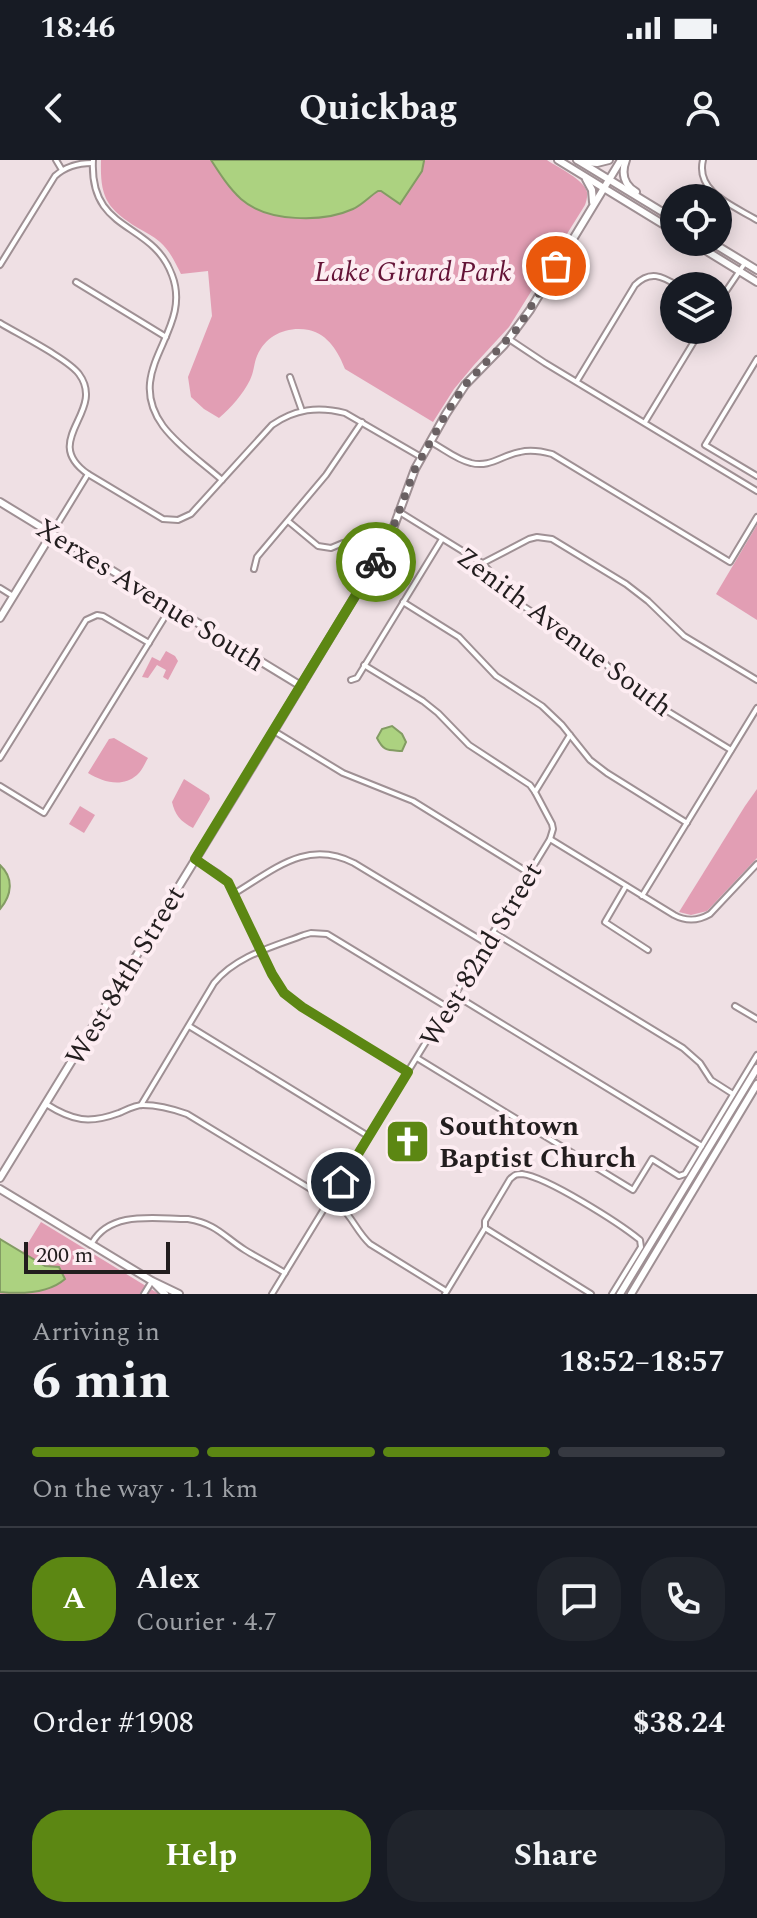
<!DOCTYPE html>
<html lang="en">
<head>
<meta charset="utf-8">
<style>
	:root { --surface:#171b24; --page:#20242c; --text:#f1f3f6; --muted:#9ea1a6; --line:#363941; --accent:#5c8713 }
	body { margin:0; font-family:Spectral,serif; background:var(--page); color:var(--text); height:100vh; display:flex; flex-direction:column; font-size:30px; white-space:nowrap }
	* { box-sizing:border-box; margin:0 }
	p { font-size:26px; color:var(--muted) }
	.icon { flex:none; width:44px; height:44px; fill:none; stroke:currentColor; stroke-width:2; stroke-linecap:round; stroke-linejoin:round }
	.map { position:relative; height:1134px; overflow:hidden }
	.panel { display:flex; flex-direction:column; background:var(--surface); flex:1 }
	.panel>* { flex:none }
	.tools { position:absolute; left:660px; top:24px; display:grid; gap:16px }
	.tools a { display:grid; place-items:center; width:72px; height:72px; border-radius:50%; background:var(--surface); box-shadow:0 4px 20px #0003; font-size:40px }
	.scale { position:absolute; left:24px; bottom:20px; width:146px; box-sizing:border-box; padding-left:8px; border:4px solid #221d1e; border-top:0; font-size:22px; line-height:28px; white-space:nowrap; color:#221d1e; -webkit-text-stroke:6px #fdedf2; paint-order:stroke }
	.pin { position:absolute; display:grid; place-items:center; width:68px; height:68px; color:#fff; margin:-34px; border:4px solid #fff; border-radius:50%; box-shadow:0 2px 8px #0007 }
	.courier { position:absolute; display:grid; place-items:center; width:80px; height:80px; margin:-40px; border:6px solid #5c8713; border-radius:50%; background:#fff; color:#222; box-shadow:0 2px 10px #0007 }
	.headline em { font-style:normal; font-weight:700 }
	.headline div { display:flex; flex-direction:column-reverse }
	.headline { display:flex; align-items:center; justify-content:space-between; height:136px; padding:0 32px }
	h1 { font-size:52px; font-weight:700; line-height:60px }
	.bar { display:grid; grid-template-columns:repeat(4,1fr); gap:12px 8px; align-content:center; height:96px; padding:0 32px }
	.bar i { height:10px; border-radius:6px; background:var(--line) }
	.bar .on { background:var(--accent) }
	.bar p { grid-column:span 4 }
	.line { display:flex; align-items:center; gap:20px; padding:0 32px; border-top:2px solid var(--line) }
	.line div { flex:1 }
	.round { display:grid; place-items:center; flex:none; width:84px; height:84px; border-radius:32px; background:var(--page) }
	.cta { display:flex; gap:16px; margin-top:auto; padding:16px 32px }
	.cta a { flex:1; height:92px; border-radius:32px; background:var(--accent); color:#fff; font-size:32px; font-weight:700; line-height:92px; text-align:center }
	.cta a+a { background:var(--page); color:var(--text) }
	.status { display:flex; justify-content:space-between; align-items:center; height:56px; padding:0 40px; background:var(--surface); direction:ltr }
	.status svg { height:22px; fill:currentColor }
	header { display:flex; justify-content:space-between; align-items:center; height:104px; padding:0 32px; background:var(--surface); font-size:36px; font-weight:700 }
	.map>svg:first-child { display:block }
	.green { fill:#e29eb4 }
	.water { fill:#acd280; stroke:#839c63; stroke-width:2 }
	.lines { fill:none; stroke-linecap:round; stroke-linejoin:round }
	.street-casing { stroke:#9f9094; stroke-width:8 }
	.secondary-casing { stroke:#9f9094; stroke-width:10 }
	.street { stroke:#fff; stroke-width:4 }
	.secondary { stroke:#fff; stroke-width:6 }
	.done { stroke:#6a6163; stroke-width:8; stroke-dasharray:0 14.4 }
	.route { stroke:#5c8713; stroke-width:10 }
	.labels { text-anchor:middle; stroke-width:8; stroke-linejoin:round; paint-order:stroke }
	.park-label { font-size:28px; font-style:italic; fill:#641437; stroke:#fdedf2 }
	.street-label { font-size:28px; fill:#221d1e; stroke:#fdedf2 }
	.poi-label { font-size:28px; font-weight:bold; fill:#221d1e; stroke:#fdedf2; text-anchor:start }
</style>
</head>
<body>
<div class="status"><b>18:46</b><svg viewBox="0 0 49 12"><path d="M0 12V9h3v3zM5 12V6h3v6zM10 12V3h3v9zM15 12V0h3v12zM26 1h20v11H26zM47 4h2v5h-2z"/></svg></div>
<header><svg class="icon" aria-label="back" viewBox="0 0 24 24"><path d="M15 5l-7 7 7 7"/></svg>Quickbag<svg class="icon" aria-label="person" viewBox="0 0 24 24"><circle cx="12" cy="8" r="4"/><path d="M4 21q1-7 8-7t8 7"/></svg></header>
<div class="map">
<svg width="757" height="1134" viewBox="0 0 757 1134">
	<rect width="100%" height="100%" fill="#efe0e4"/>
	<g class="green">
		<path d="M101,0H547C557,7 585,20 587,32C588,36 586,42 585,45L509,167L474,205L454,229L433,262L345,209C339,193 328,174 309,170C287,166 266,175 257,196C254,203 254,212 250,220C243,234 231,248 219,258L204,249L191,237L188,217L212,156L208,111L181,114C175,102 170,91 160,82C153,76 145,72 138,68C106,48 100,37 101,0Z"/>
		<path d="M757,365V460L716,434Z"/>
		<path d="M166,491L175,496L178,501L168,520L163,517L166,510L157,505L148,518L142,517L152,497L160,501Z"/>
		<path d="M114,578L148,598C145,603 142,611 137,615C122,628 103,622 88,613L109,579Z"/>
		<path d="M184,619L209,635L210,639L193,668C180,661 175,655 172,642Z"/>
		<path d="M757,629V698L707,751L691,755L679,752L745,646Z"/>
		<path d="M80,646L95,655L84,673L69,664Z"/>
		<path d="M41,1062L159,1134H0V1079L22,1093Z"/>
	</g>
	<g class="water">
		<path d="M211,0H424V1L422,11L400,44L381,31H378C370,36 362,45 353,49C322,63 267,62 241,39C229,28 220,14 211,0Z"/>
		<path d="M392,566L402,574L406,582L402,591C388,590 384,592 377,578L382,569Z"/>
		<path d="M0,705C14,718 12,735 0,749Z"/>
		<path d="M0,1079L45,1106L59,1107L65,1119C48,1134 21,1134 0,1132Z"/>
	</g>
	<g class="lines">
		<defs>
			<g id="street">
				<path d="M56,0L62,10"/>
				<path d="M93,0C89,74 152,60 172,115C194,172 121,208 163,266C178,286 204,304 222,320"/>
				<path d="M703,0C695,32 734,46 757,60"/>
				<path d="M0,105L55,16C66,6 78,3 92,3"/>
				<path d="M76,122L166,177"/>
				<path d="M718,143L745,103"/>
				<path d="M0,163C18,174 68,199 79,214C107,252 39,280 88,314L163,359L178,360L191,354L272,265C295,249 318,246 345,253L421,297"/>
				<path d="M509,179L545,203L757,331"/>
				<path d="M757,199L705,285L757,316"/>
				<path d="M290,217L302,251"/>
				<path d="M577,221L635,125C650,110 662,116 678,126"/>
				<path d="M645,262L701,170"/>
				<path d="M431,282C444,289 457,300 471,303C490,308 502,295 520,292C531,289 541,291 552,294L730,402L757,357"/>
				<path d="M398,351L482,403L523,446L593,491L628,527L731,590"/>
				<path d="M288,361L318,386L331,388L343,383L354,382L380,395"/>
				<path d="M52,373L88,314"/>
				<path d="M483,403L529,379L537,377L552,379L626,424L648,441L684,476L757,520"/>
				<path d="M254,409L257,397L326,315L362,262"/>
				<path d="M0,428L13,436"/>
				<path d="M403,442L459,477L496,516L542,546L562,565L590,600L607,613L687,663"/>
				<path d="M364,505L423,541L438,553L469,585L530,625L535,632"/>
				<path d="M351,520L357,518L442,379"/>
				<path d="M274,571L343,613L413,641L529,713"/>
				<path d="M0,598L86,460L97,455L103,456L149,483"/>
				<path d="M0,626L44,653L171,447"/>
				<path d="M550,679L674,755C687,762 698,761 710,754L757,704"/>
				<path d="M195,699L219,714L228,722L272,814L284,833L302,847L408,912"/>
				<path d="M626,726L605,762L648,790"/>
				<path d="M235,733C275,709 307,679 354,703L486,783"/>
				<path d="M642,736L757,548"/>
				<path d="M493,772L683,888L700,903L711,920L733,934"/>
				<path d="M455,835L702,986"/>
				<path d="M735,846L757,859"/>
				<path d="M189,866L368,976"/>
				<path d="M417,898L633,1030L652,999L679,1016L685,1014L757,895"/>
				<path d="M46,944C73,961 89,964 119,953C126,950 135,945 143,945C157,945 173,949 187,954L342,1048C353,1059 358,1073 370,1084L446,1131"/>
				<path d="M141,945L214,823C236,796 272,787 304,775L311,773L327,774L447,847"/>
				<path d="M485,1068L591,1134"/>
				<path d="M92,1083C111,1050 155,1059 188,1059C217,1064 223,1076 245,1090C258,1098 272,1105 285,1113"/>
				<path d="M144,1134L152,1121"/>
				<path d="M272,1134L550,679L553,669L552,664L535,632L570,575"/>
				<path d="M445,1134L485,1068V1061L510,1019C515,1015 515,1014 522,1014C547,1017 619,1063 640,1080L641,1087L612,1134"/>
			</g>
			<g id="secondary">
				<path d="M558,0L674,71"/>
				<path d="M577,0L674,59"/>
				<path d="M626,0C621,13 624,25 636,32"/>
				<path d="M585,2L597,3L609,0"/>
				<path d="M586,19L592,30L593,42"/>
				<path d="M692,82L757,122"/>
				<path d="M711,82L757,110"/>
				<path d="M0,342L301,526"/>
				<path d="M0,458L52,373"/>
				<path d="M0,1018L241,625L380,395L394,366L415,309L446,254L465,225L504,185L530,150L621,0"/>
				<path d="M0,1029L152,1121L179,1134"/>
				<path d="M155,1124L165,1134"/>
				<path d="M620,1134L757,908"/>
				<path d="M631,1134L757,924"/>
			</g>
		</defs>
		<use href="#street" class="street-casing"/>
		<use href="#secondary" class="secondary-casing"/>
		<use href="#street" class="street"/>
		<use href="#secondary" class="secondary"/>
	</g>
	<g class="lines">
		<path class="done" d="M376,402L388,381L415,309L446,254L465,225L518,168L556,106"/>
		<path class="route" d="M341,1022L408,912L302,847L284,833L272,814L228,722L195,699L376,402"/>
	</g>
	<defs>
		<symbol id="church-square" viewBox="-11 -11 22 22"><rect x="-9" y="-9" width="18" height="18" rx="4" fill="#5c8713" stroke="#fdedf2"/><path d="M-1.2-6h2.4v3.5h3.3v2.4h-3.3V6h-2.4V-.1h-3.3v-2.4h3.3Z" fill="#fff"/></symbol>
	</defs>
	<g fill-rule="evenodd">
		<use href="#church-square" x="382" y="956" width="51" height="51"/>
	</g>
	<g class="labels">
		<g class="park-label">
			<text x="413" y="121">Lake Girard Park</text>
		</g>
		<g class="street-label">
			<text transform="translate(151 434) rotate(32)" y="10">Xerxes Avenue South</text>
			<text transform="translate(565 471) rotate(37)" y="10">Zenith Avenue South</text>
			<text transform="translate(480 794) rotate(-59)" y="10">West 82nd Street</text>
			<text transform="translate(124 815) rotate(-59)" y="10">West 84th Street</text>
		</g>
		<g class="poi-label">
			<text x="439" y="975">Southtown<tspan x="439" dy="32">Baptist Church</tspan></text>
		</g>
	</g>
</svg>
<div class="tools">
<a><svg class="icon" aria-label="locate" viewBox="0 0 24 24"><circle cx="12" cy="12" r="6"/><path d="M12 2v4M12 18v4M2 12h4M18 12h4"/></svg></a>
<a><svg class="icon" aria-label="layers" viewBox="0 0 24 24"><path d="M12 4l9 5-9 5-9-5zM3 14l9 5 9-5"/></svg></a>
</div>
<div class="scale">200 m</div>
<div class="pin" style="left:556px;top:106px;background:#ea580c"><svg class="icon" aria-label="bag" viewBox="0 0 24 24"><path d="M5 8h14l-1 12H6zM9 8a3 3 0 0 1 6 0"/></svg></div>
<div class="pin" style="left:341px;top:1022px;background:#1f2937"><svg class="icon" aria-label="home" viewBox="0 0 24 24"><path d="M3 11l9-7 9 7M6 9v11h12V9"/></svg></div>
<div class="courier" style="left:376px;top:402px"><svg class="icon" aria-label="bike" viewBox="0 0 24 24"><circle cx="6" cy="16" r="4"/><circle cx="18" cy="16" r="4"/><path d="M6 16l4-8h5l3 8M10 8l3 8H6M13 5h3"/></svg></div>
</div>
<section class="panel">
<div class="headline"><div><h1>6 min</h1><p>Arriving in</p></div><em>18:52–18:57</em></div>
<div class="bar"><i class="on"></i><i class="on"></i><i class="on"></i><i></i><p>On the way · 1.1 km</p></div>
<div class="line" style="height:144px"><b class="round" style="background:var(--accent);color:#fff">A</b><div><b>Alex</b><p>Courier · 4.7</p></div><a class="round"><svg class="icon" aria-label="chat" viewBox="0 0 24 24"><path d="M4 5h16v11H9l-5 4z"/></svg></a><a class="round"><svg class="icon" aria-label="phone" viewBox="0 0 24 24"><path d="M5 4h4l2 5-3 2q2 4 5 5l2-3 5 2v4C11 20 4 13 5 4z"/></svg></a></div>
<div class="line" style="height:104px"><div>Order #1908</div><b>$38.24</b></div>
<div class="cta"><a>Help</a><a>Share</a></div>
</section>
</body>
</html>
